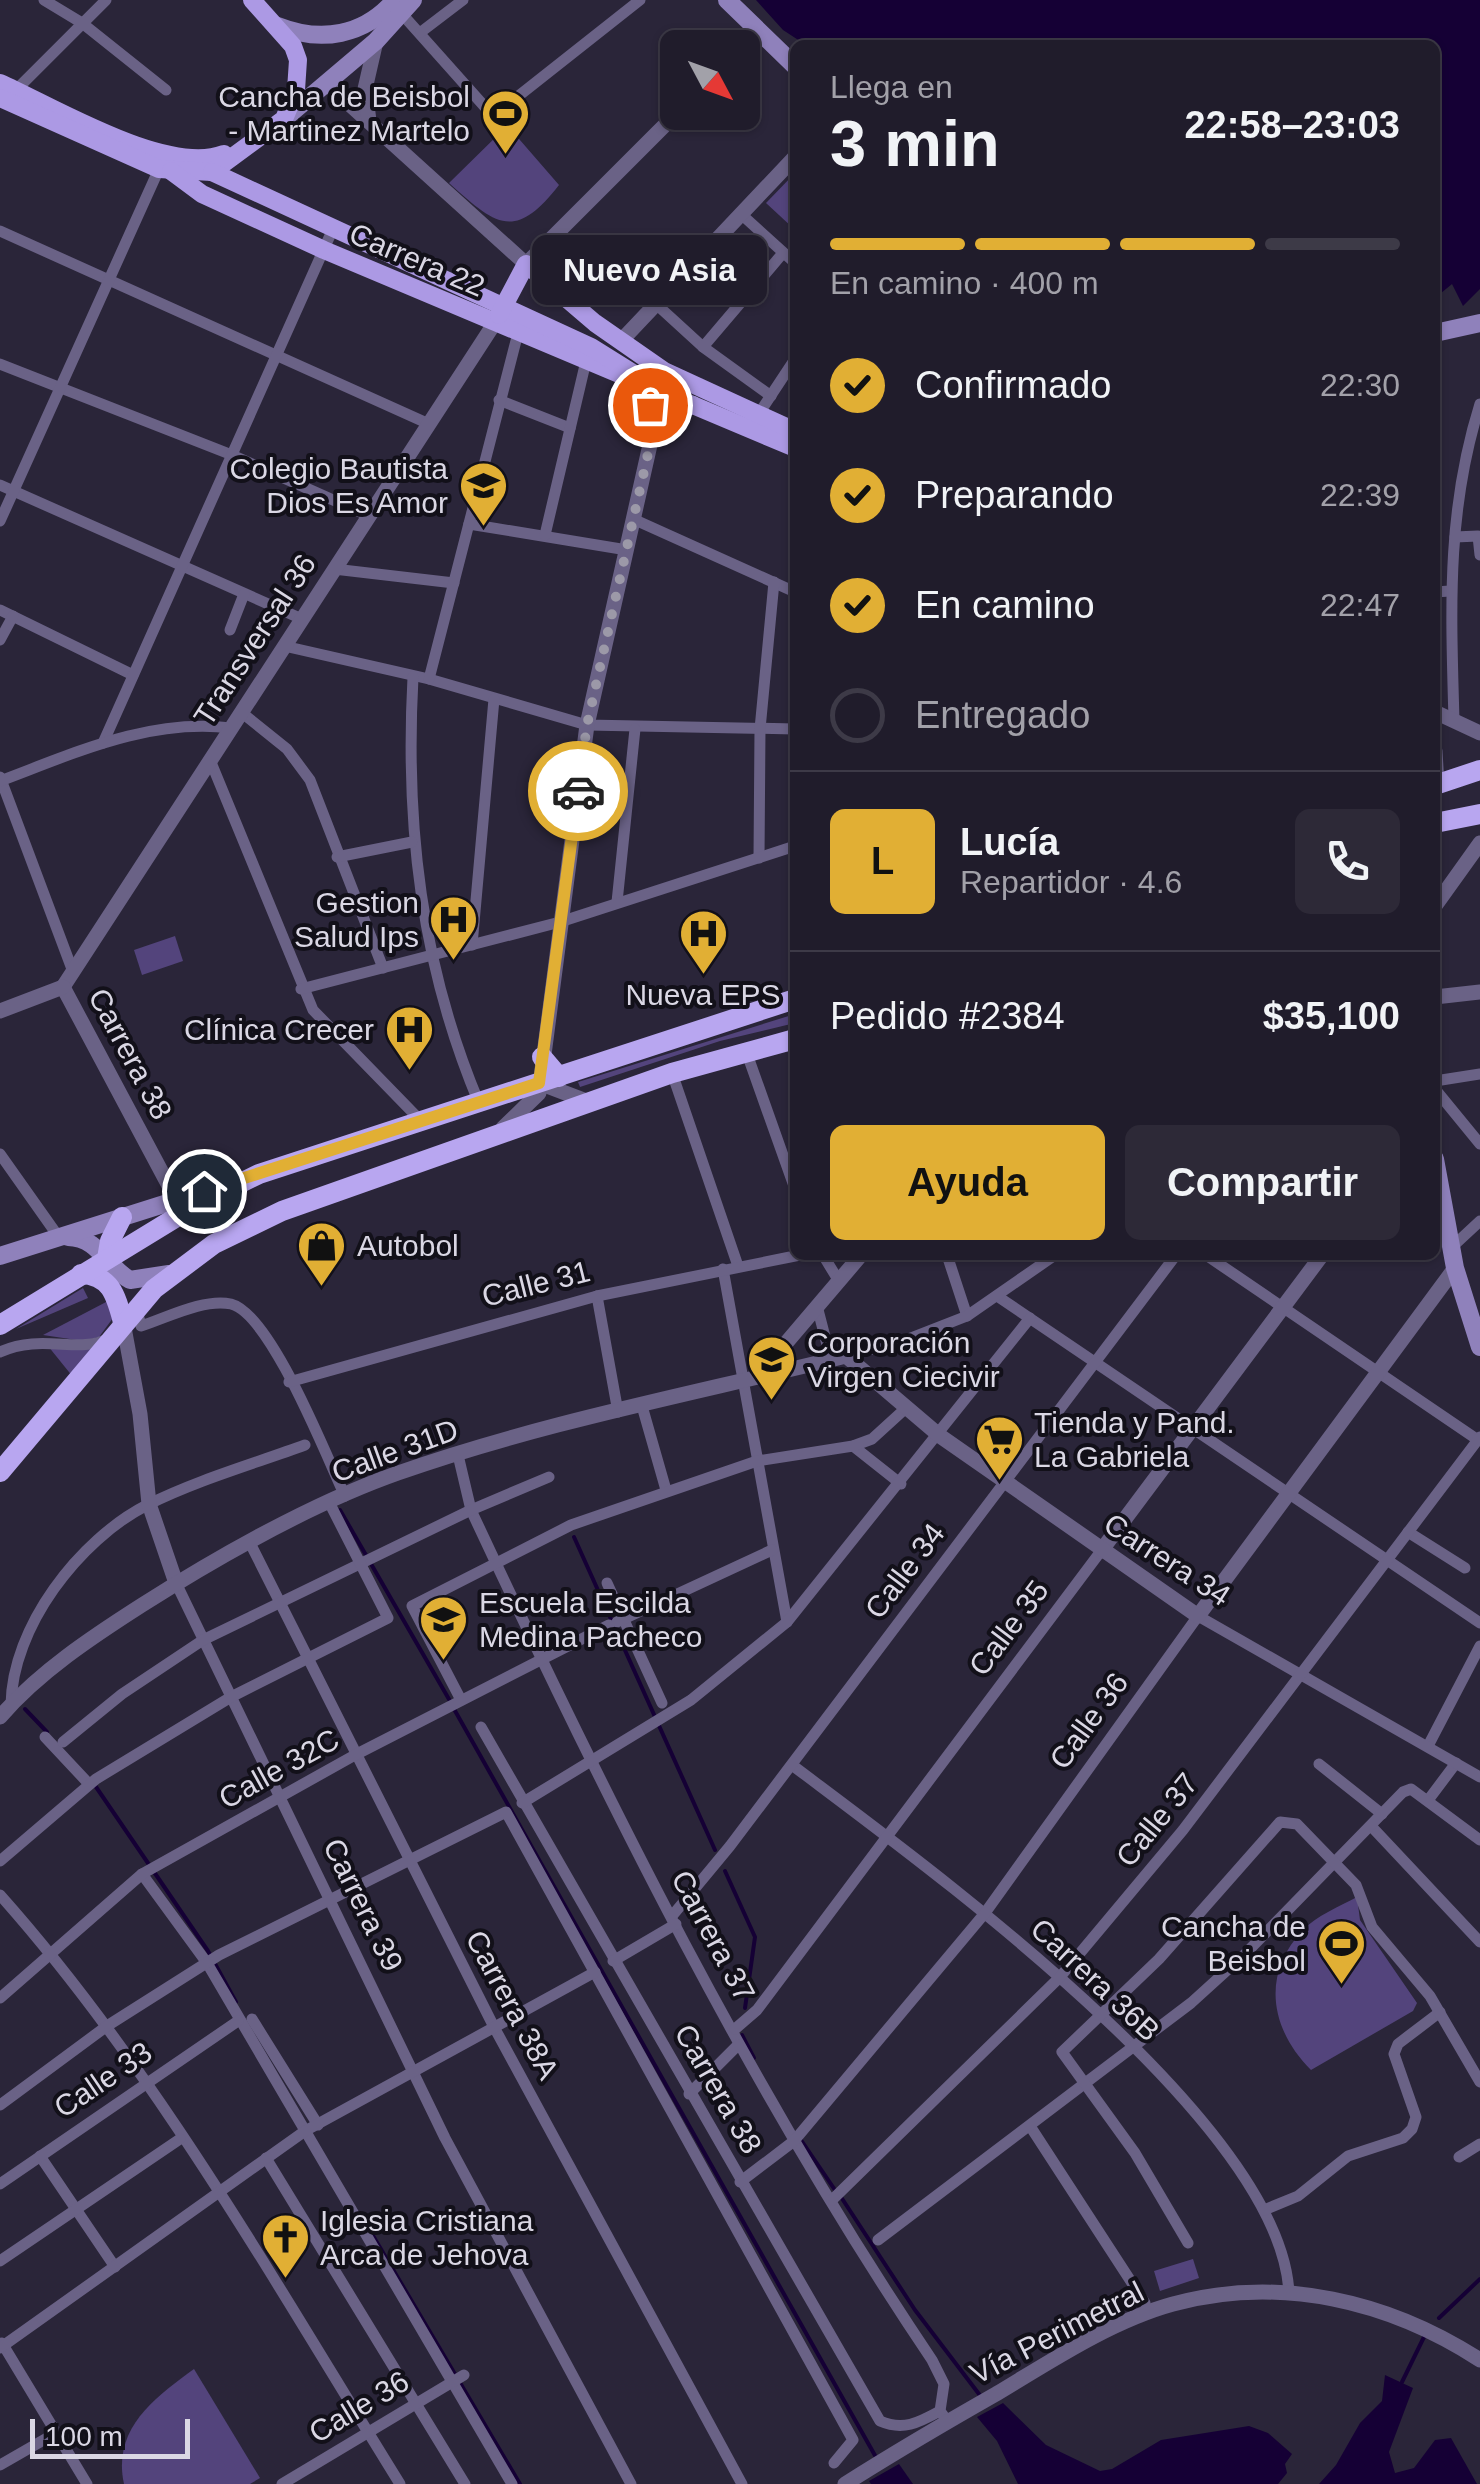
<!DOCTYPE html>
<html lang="es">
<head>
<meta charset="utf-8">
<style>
	:root { --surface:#201c2b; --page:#2d2937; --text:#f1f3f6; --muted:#a2a1a9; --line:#3d3a47; --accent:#e1af34 }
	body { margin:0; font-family:Arial,sans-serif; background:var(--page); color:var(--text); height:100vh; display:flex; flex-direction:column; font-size:38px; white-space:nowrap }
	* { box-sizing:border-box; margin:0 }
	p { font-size:32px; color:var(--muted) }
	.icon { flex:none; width:55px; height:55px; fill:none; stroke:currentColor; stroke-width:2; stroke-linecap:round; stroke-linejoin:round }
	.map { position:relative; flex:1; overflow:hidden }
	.drawer { position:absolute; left:790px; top:40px; width:650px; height:1220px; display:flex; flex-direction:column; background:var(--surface); border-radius:15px; box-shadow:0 2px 8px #0004,0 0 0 2px var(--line) }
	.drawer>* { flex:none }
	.needle { width:65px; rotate:131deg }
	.fabs { position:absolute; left:660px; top:30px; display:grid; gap:20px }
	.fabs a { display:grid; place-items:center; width:100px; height:100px; border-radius:15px; background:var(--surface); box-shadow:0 2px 8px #0004,0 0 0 2px var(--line); font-size:50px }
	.scale { position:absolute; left:30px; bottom:25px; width:160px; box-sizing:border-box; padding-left:10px; border:5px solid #dad7e4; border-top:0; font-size:28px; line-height:35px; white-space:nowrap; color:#dad7e4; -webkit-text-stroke:8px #121019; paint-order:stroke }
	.pin { position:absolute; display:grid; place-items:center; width:85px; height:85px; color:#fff; margin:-42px; border:5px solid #fff; border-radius:50%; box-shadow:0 2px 10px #0007 }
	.courier { position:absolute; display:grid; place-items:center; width:100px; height:100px; margin:-50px; border:8px solid #e1af34; border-radius:50%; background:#fff; color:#222; box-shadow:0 2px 12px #0007 }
	.bubble { position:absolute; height:70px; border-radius:15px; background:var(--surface); box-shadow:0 2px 8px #0004,0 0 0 2px var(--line); font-size:32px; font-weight:700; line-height:70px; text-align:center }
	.overview em { font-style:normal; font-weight:700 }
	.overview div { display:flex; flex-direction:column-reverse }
	.overview { display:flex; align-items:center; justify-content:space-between; height:170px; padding:0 40px }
	h1 { font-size:65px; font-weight:700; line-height:75px }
	.bar { display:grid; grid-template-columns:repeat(4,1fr); gap:15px 10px; align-content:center; height:120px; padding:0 40px }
	.bar i { height:12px; border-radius:8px; background:var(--line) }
	.bar .on { background:var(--accent) }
	.bar p { grid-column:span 4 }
	.line { display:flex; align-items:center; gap:25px; padding:0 40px; border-top:2px solid var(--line) }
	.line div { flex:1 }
	.round { display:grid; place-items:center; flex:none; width:105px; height:105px; border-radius:15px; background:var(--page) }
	ol { padding:0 40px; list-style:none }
	li { display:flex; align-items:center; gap:30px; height:110px }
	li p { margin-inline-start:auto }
	li .icon { padding:10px; border-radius:50%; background:var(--accent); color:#111; stroke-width:4 }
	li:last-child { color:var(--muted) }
	li i { width:55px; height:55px; border:5px solid var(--line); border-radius:50% }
	.cta { display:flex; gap:20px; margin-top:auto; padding:20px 40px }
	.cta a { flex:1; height:115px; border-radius:15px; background:var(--accent); color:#111; font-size:40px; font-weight:700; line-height:115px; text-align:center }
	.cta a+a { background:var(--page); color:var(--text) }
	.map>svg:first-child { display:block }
	.green { fill:#53447c }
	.water { fill:#150035 }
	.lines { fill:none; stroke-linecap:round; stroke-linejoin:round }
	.stream { stroke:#150035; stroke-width:4 }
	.minor { stroke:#6a6286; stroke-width:11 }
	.tertiary { stroke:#6a6286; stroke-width:15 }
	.secondary { stroke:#8f81bb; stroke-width:18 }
	.primary { stroke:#ac99e4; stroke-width:18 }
	.trunk { stroke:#b8a6f0; stroke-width:20 }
	.done { stroke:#9c99a8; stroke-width:10; stroke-dasharray:0 18 }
	.route { stroke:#e1af34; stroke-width:12 }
	.labels { text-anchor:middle; stroke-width:8; stroke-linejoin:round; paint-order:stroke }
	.poi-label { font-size:30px; fill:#dad7e4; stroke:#121019; text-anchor:end }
	.street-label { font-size:30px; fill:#dad7e4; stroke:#121019 }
</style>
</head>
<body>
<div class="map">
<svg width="1480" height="2484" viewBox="0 0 1480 2484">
	<rect width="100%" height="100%" fill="#2a2539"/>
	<g class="green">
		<path d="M503,130L513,132L559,185C514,243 495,224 449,183Z"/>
		<path d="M795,173V226L793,228L766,203Z"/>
		<path d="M175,936L183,961L142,975L134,950Z"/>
		<path d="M795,1014V1023L720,1041L580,1087L578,1082Z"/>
		<path d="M83,1288L88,1298L16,1329Z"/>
		<path d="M108,1301L113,1318L99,1337L83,1341L43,1335Z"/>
		<path d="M48,1346L93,1349L73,1377Z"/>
		<path d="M1357,1897L1360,1920L1417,2003L1413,2011L1311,2070C1270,2029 1261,1974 1303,1930C1316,1916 1340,1906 1357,1897Z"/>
		<path d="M1193,2259L1199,2278L1160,2291L1154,2271Z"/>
		<path d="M194,2369L260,2478L250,2484H124C112,2429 154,2398 194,2369Z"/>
	</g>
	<g class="water">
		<path d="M756,0H1480V289L1463,306L1452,284L1435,298V45H806L783,30Z"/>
		<path d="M1385,2375L1413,2388L1389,2452L1395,2473L1414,2468L1435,2440L1451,2438L1477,2484H1319L1336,2465L1360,2423L1382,2401Z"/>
		<path d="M1003,2403L1046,2445L1100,2471L1112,2469L1161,2440L1249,2426L1268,2433L1292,2454L1285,2464L1287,2473L1278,2484H1018L997,2441L977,2417Z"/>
		<path d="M899,2464L913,2484H871L869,2481Z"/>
	</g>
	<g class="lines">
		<g class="stream">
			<path d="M340,1510L450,1701"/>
			<path d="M574,1537L715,1850"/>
			<path d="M25,1709L47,1732"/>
			<path d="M454,1709L877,2459"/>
			<path d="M94,1784L208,1951L236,2002"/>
			<path d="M725,1871L755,1937L745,2008"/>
			<path d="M742,2035L754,2058"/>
			<path d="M801,2140L835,2190"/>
			<path d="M841,2197L915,2310L982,2398"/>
			<path d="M372,2234L520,2484"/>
			<path d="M1439,2318L1480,2279"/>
			<path d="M1402,2382L1424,2337"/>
		</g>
		<g class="minor">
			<path d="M44,0L82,23L166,90"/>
			<path d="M402,14L493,116L640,0"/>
			<path d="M421,32L463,0"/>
			<path d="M16,90L106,0"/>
			<path d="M741,214L795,263"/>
			<path d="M0,231L429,424"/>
			<path d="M656,304L703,347"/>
			<path d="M0,364L232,455L369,516"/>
			<path d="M771,396L703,347L783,253"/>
			<path d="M499,400L570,428"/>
			<path d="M756,418L795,359"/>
			<path d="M1435,456V462"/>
			<path d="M0,485L302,619"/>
			<path d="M633,519L795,592"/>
			<path d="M0,521L159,169"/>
			<path d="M469,524L627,550"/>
			<path d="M545,535L586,361"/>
			<path d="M1455,537L1478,536L1480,555"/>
			<path d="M334,569L454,583"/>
			<path d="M1435,592L1450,591"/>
			<path d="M0,610L133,675"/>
			<path d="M230,630L244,594"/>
			<path d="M0,640L13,616"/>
			<path d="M284,646L429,679L587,725L795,729"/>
			<path d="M413,677C405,825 421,965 479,1103"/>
			<path d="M429,679L518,333"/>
			<path d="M241,712L287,749L310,780L383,968"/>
			<path d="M1454,721C1451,610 1446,512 1480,404"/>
			<path d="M103,743L332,231"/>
			<path d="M210,760L313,1010L421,1121"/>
			<path d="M0,777L72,969"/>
			<path d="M0,781C75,753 149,718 231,728"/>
			<path d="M337,857L412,842"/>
			<path d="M759,858L760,729L774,582"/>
			<path d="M617,902L635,729"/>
			<path d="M472,945L494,699"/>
			<path d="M301,989L560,922L795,846"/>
			<path d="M746,1051L795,1189"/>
			<path d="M672,1073L738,1266"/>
			<path d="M1435,1081L1480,1074"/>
			<path d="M1435,1089L1480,1144"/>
			<path d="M0,1154L58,1236"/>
			<path d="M1435,1230L1452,1247L1480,1221"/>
			<path d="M823,1255L837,1278"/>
			<path d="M947,1255L967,1316"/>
			<path d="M1206,1255L1478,1440"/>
			<path d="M723,1269L787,1622"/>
			<path d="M597,1296L618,1412"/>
			<path d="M997,1296L1480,1623"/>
			<path d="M817,1306L831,1360"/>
			<path d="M136,1307L141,1326C166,1318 204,1298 231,1304C271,1314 327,1458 345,1496"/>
			<path d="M0,1352C41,1333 79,1354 107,1339"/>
			<path d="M846,1356L903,1341L967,1316L1055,1255"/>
			<path d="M289,1382L597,1296L800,1255"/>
			<path d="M642,1406L666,1490"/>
			<path d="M853,1446L901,1484"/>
			<path d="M458,1455L471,1510C607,1801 752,2093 932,2360L944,2384L940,2411L948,2422"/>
			<path d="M1408,1532L1465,1568"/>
			<path d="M250,1543L494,2027L742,2484"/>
			<path d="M176,1583L445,2138L631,2484"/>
			<path d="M607,1583L662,1703"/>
			<path d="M617,1622L772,1550"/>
			<path d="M461,1700L412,1606L571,1525L757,1461L853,1446L872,1439L906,1408"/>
			<path d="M11,1705C12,1627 79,1540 147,1505C197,1480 253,1464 305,1445"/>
			<path d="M481,1727L880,2421C903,2431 918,2423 940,2411"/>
			<path d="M45,1737L89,1784"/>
			<path d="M63,1742L122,1694L203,1640L471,1510L549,1477"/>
			<path d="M1428,1746L1480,1646"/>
			<path d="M1319,1764L1382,1814"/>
			<path d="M792,1765C923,1864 1281,2121 1289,2293"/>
			<path d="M1429,1799L1456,1763"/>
			<path d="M522,1803L691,1700L787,1622L1030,1318"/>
			<path d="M1371,1826L1480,1942"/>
			<path d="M0,1861L96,1779L231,1697L388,1618L330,1504"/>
			<path d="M142,1874L207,1963L512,2484"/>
			<path d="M0,1895C155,2069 277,2286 400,2484"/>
			<path d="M672,1916L730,1846L1176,1255"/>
			<path d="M613,1961L676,1924"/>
			<path d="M0,1998L142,1874L355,1755L609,1625"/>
			<path d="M252,2019L318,2125"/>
			<path d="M735,2029L757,2010L1101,1551"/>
			<path d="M689,2094L738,2045"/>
			<path d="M0,2105L107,2026L219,1955L506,1812L853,2440L834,2463"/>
			<path d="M1030,2126L1145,2303"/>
			<path d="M40,2156L115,2267"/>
			<path d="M1459,2157L1480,2144"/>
			<path d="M266,2158L465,2484"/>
			<path d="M740,2182L794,2141L985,1913L1198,1616L1480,1777"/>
			<path d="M0,2184L238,2021"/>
			<path d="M832,2200L1060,1977L1183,1830L1480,1437"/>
			<path d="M1264,2210L1298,2196L1348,2156L1403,2138L1412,2129L1416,2117L1394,2054L1398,2044L1440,2012"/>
			<path d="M878,2240L1191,2003L1245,1954L1403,1792L1411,1789L1480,1840"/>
			<path d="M1188,2243L1135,2153L1062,2052L1159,1959L1280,1822L1297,1824L1356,1885L1372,1927L1430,1996L1480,2082"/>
			<path d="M0,2261L180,2139"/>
			<path d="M2,2343L87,2484"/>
			<path d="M0,2348L305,2131L595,1972"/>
			<path d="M0,2465L54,2434"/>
			<path d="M282,2484L464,2375"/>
		</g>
		<g class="tertiary">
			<path d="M742,48L758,32"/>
			<path d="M326,83L526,264L678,112"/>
			<path d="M369,121L365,89L376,41"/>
			<path d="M621,341L795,157"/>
			<path d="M1435,712L1480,733"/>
			<path d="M1435,751L1437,785"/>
			<path d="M1435,906L1480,843"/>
			<path d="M63,987L494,324"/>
			<path d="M63,987L176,1199"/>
			<path d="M1435,997L1480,992"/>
			<path d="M0,1011L63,987"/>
			<path d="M539,1083L589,1102"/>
			<path d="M503,1128L539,1093L587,725L654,427L650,361"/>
			<path d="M123,1322L140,1414L149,1504L176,1583"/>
			<path d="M758,1376L861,1255"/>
			<path d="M1101,1551L1322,1255"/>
			<path d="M0,1717C39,1672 92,1637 142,1605C221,1555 310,1504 398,1473C543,1422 697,1393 846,1356L940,1436L1198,1616L1455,1268"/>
			<path d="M845,2484C894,2453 945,2423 996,2394C1051,2361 1111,2321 1173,2304C1280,2275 1389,2301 1480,2360"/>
		</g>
		<g class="secondary">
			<path d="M727,0L795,66"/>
			<path d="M278,26C321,43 364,36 395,0"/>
			<path d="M284,119L376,41L413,0"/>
			<path d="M1435,333L1480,323"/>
			<path d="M1435,1159L1455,1268L1480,1347"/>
			<path d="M68,1237C100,1238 105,1266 130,1280L169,1274"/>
			<path d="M0,1256L221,1186"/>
		</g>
		<g class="primary">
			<path d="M0,83C54,107 167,176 224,154"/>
			<path d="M0,98L159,169L212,172L284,119L296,90L298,60L293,46L252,0"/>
			<path d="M171,171L202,194L324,250L795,448"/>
			<path d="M212,172L591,347L639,377"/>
			<path d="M499,315L526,264L595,323L664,371L795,431"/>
			<path d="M654,427L671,412L693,405"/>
		</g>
		<g class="trunk">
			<path d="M1435,785L1480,770"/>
			<path d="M1435,823L1480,814"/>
			<path d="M542,1057L559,1077"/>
			<path d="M107,1259L110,1241L122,1217"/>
			<path d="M81,1274C111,1275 116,1296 123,1322"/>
			<path d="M0,1325L198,1204L259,1174L795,999"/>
			<path d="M0,1472L154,1289L214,1244L282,1211L672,1073L795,1039"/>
		</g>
	</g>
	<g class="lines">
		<path class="done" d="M578,791L587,725L654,427L650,405"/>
		<path class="route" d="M204,1191L539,1083L578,791"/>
	</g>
	<defs>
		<symbol id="stadium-pin" viewBox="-11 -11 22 30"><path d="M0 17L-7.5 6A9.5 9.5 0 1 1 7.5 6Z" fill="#e1af34" stroke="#121019"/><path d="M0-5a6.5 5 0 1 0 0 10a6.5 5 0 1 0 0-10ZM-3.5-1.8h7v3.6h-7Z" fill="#111"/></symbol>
		<symbol id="school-pin" viewBox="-11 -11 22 30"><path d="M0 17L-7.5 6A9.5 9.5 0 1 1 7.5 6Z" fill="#e1af34" stroke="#121019"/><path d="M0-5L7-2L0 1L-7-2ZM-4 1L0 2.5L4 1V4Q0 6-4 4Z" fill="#111"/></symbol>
		<symbol id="hospital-pin" viewBox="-11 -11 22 30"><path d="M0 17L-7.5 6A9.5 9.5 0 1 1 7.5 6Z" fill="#e1af34" stroke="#121019"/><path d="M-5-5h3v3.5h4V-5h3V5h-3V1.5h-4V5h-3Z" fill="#111"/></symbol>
		<symbol id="shop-pin" viewBox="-11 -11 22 30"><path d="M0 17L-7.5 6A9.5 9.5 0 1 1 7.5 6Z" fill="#e1af34" stroke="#121019"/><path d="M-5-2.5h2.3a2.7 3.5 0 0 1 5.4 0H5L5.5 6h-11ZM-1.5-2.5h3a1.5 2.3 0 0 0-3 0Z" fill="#111"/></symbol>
		<symbol id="supermarket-pin" viewBox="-11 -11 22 30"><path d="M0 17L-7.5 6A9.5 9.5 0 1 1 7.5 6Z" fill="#e1af34" stroke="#121019"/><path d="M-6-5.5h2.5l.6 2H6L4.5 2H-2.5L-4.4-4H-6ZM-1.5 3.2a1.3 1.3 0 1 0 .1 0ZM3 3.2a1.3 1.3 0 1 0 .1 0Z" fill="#111"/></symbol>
		<symbol id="church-pin" viewBox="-11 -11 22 30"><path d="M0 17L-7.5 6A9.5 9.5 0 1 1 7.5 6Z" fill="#e1af34" stroke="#121019"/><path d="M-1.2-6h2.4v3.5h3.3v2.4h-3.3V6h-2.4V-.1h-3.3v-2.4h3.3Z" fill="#111"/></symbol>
	</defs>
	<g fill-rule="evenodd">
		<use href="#stadium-pin" x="478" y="86" width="55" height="75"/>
		<use href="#school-pin" x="456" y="458" width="55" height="75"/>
		<use href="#hospital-pin" x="426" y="892" width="55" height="75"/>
		<use href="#hospital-pin" x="676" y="906" width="55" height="75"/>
		<use href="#hospital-pin" x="382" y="1002" width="55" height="75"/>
		<use href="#shop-pin" x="294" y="1218" width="55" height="75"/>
		<use href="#school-pin" x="744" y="1332" width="55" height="75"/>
		<use href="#supermarket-pin" x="972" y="1412" width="55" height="75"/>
		<use href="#school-pin" x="416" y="1592" width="55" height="75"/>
		<use href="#stadium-pin" x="1314" y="1916" width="55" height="75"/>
		<use href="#church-pin" x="258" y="2210" width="55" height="75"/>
	</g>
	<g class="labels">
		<g class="poi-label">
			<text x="470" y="107">Cancha de Beisbol<tspan x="470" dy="34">- Martinez Martelo</tspan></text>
			<text x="448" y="479">Colegio Bautista<tspan x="448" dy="34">Dios Es Amor</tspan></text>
			<text x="419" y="913">Gestion<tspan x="419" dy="34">Salud Ips</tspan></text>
			<text x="703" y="1005" text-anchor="middle">Nueva EPS</text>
			<text x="374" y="1040">Clínica Crecer</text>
			<text x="357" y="1256" text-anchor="start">Autobol</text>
			<text x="807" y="1353" text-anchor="start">Corporación<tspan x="807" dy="34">Virgen Ciecivir</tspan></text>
			<text x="1034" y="1433" text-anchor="start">Tienda y Pand.<tspan x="1034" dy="34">La Gabriela</tspan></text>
			<text x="479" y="1613" text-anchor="start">Escuela Escilda<tspan x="479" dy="34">Medina Pacheco</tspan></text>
			<text x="1306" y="1937">Cancha de<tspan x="1306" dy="34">Beisbol</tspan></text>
			<text x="320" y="2231" text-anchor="start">Iglesia Cristiana<tspan x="320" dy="34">Arca de Jehova</tspan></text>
		</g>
		<g class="street-label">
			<text transform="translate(417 260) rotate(23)" y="10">Carrera 22</text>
			<text transform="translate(255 640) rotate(-57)" y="10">Transversal 36</text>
			<text transform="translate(130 1054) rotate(62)" y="10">Carrera 38</text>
			<text transform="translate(536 1284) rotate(-14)" y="10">Calle 31</text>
			<text transform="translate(395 1451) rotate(-20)" y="10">Calle 31D</text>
			<text transform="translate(1167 1560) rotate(33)" y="10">Carrera 34</text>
			<text transform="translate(905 1571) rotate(-53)" y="10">Calle 34</text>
			<text transform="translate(1009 1628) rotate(-53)" y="10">Calle 35</text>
			<text transform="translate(1089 1721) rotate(-54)" y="10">Calle 36</text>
			<text transform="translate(279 1769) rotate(-29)" y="10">Calle 32C</text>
			<text transform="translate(1157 1820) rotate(-51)" y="10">Calle 37</text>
			<text transform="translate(363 1905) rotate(64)" y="10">Carrera 39</text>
			<text transform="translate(713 1936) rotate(62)" y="10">Carrera 37</text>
			<text transform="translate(1095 1980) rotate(43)" y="10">Carrera 36B</text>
			<text transform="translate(512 2005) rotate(62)" y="10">Carrera 38A</text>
			<text transform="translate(103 2080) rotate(-34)" y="10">Calle 33</text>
			<text transform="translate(718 2089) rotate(60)" y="10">Carrera 38</text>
			<text transform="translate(1057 2333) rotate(-27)" y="10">Vía Perimetral</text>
			<text transform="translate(359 2407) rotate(-31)" y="10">Calle 36</text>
		</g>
	</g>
</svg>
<div class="fabs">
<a><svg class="needle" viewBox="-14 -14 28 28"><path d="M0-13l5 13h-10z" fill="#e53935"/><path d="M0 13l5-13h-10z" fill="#a2a1a9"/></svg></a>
</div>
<div class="scale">100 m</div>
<div class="pin" style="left:650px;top:405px;background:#ea580c"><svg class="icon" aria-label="bag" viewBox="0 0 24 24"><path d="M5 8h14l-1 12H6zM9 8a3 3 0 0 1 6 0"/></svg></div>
<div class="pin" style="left:204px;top:1191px;background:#1f2937"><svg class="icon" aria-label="home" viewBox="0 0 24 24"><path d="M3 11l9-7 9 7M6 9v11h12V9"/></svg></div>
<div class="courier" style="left:578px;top:791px"><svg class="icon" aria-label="car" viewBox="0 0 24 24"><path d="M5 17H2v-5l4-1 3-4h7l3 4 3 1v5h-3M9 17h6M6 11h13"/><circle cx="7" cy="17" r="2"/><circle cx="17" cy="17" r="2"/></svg></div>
<div class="bubble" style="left:532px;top:235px;width:235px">Nuevo Asia</div>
<section class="drawer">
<div class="overview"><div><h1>3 min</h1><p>Llega en</p></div><em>22:58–23:03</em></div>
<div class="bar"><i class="on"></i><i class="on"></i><i class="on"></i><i></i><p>En camino · 400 m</p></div>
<ol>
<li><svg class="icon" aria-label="check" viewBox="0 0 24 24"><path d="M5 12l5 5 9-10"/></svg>Confirmado<p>22:30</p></li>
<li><svg class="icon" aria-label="check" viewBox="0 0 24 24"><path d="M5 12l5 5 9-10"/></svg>Preparando<p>22:39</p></li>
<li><svg class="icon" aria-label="check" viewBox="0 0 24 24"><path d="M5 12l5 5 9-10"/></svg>En camino<p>22:47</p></li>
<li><i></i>Entregado</li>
</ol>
<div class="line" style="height:180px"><b class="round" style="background:var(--accent);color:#111">L</b><div><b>Lucía</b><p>Repartidor · 4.6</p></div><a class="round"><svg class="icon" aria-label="phone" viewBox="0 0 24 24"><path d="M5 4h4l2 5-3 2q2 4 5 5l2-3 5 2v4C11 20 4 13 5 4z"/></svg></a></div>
<div class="line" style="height:130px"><div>Pedido #2384</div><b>$35,100</b></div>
<div class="cta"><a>Ayuda</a><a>Compartir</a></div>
</section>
</div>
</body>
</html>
